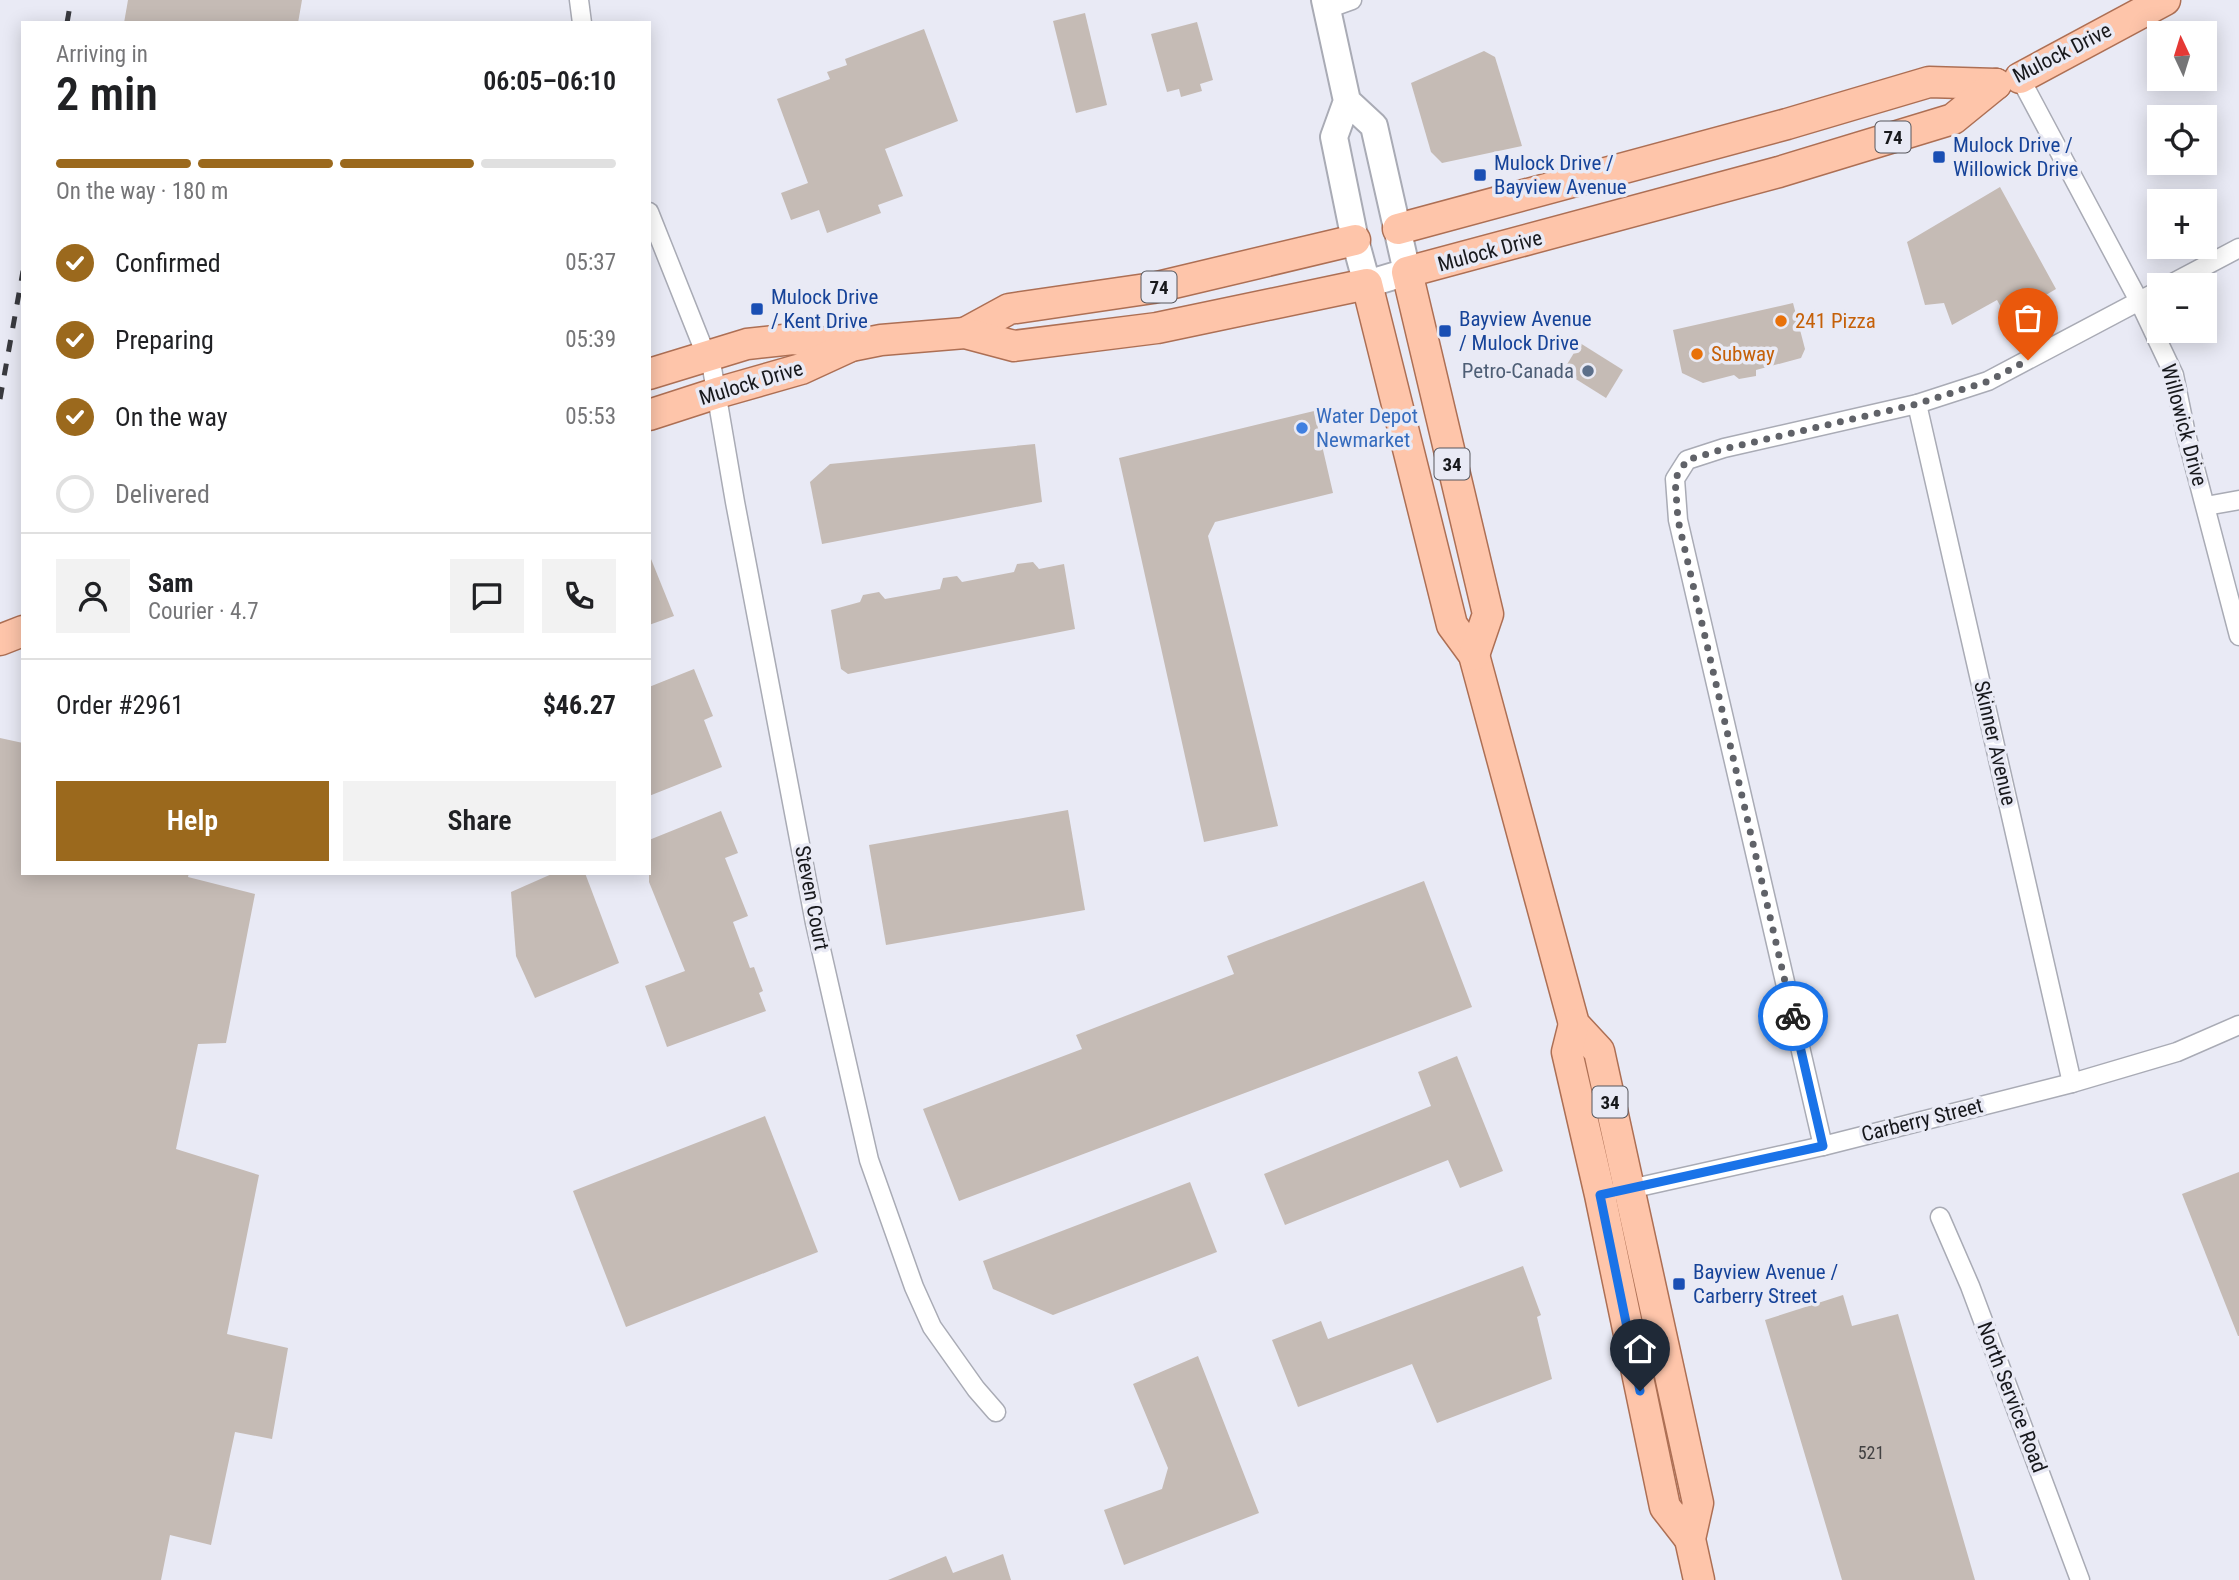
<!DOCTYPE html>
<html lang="en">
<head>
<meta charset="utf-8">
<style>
	:root { --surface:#fff; --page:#f2f2f2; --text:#202124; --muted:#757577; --line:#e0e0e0; --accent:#9b691d }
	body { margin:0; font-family:"Roboto Condensed",sans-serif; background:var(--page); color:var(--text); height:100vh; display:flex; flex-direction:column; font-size:26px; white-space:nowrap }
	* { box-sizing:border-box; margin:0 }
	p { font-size:23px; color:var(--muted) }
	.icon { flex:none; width:38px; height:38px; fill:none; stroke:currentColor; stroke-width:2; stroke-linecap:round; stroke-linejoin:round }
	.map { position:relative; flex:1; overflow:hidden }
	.sheet { position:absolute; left:21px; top:21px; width:630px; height:854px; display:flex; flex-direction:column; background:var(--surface); border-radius:0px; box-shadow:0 4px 18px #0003 }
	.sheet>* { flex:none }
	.needle { width:46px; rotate:356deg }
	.tools { position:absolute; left:2147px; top:21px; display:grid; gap:14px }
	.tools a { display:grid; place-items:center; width:70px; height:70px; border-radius:0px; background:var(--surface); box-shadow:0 4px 18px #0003; font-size:35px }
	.pin { position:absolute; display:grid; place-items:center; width:60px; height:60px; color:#fff; margin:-72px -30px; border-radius:50% 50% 50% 0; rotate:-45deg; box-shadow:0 0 7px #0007 }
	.pin .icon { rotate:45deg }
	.courier { position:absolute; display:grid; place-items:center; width:70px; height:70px; margin:-35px; border:5px solid #1a73e8; border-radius:50%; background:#fff; color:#222; box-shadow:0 2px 9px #0007 }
	.summary em { font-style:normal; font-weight:600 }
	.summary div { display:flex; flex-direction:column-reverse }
	.summary { display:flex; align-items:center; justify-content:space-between; height:119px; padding:0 35px }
	h1 { font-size:46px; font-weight:600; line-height:52px }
	.bar { display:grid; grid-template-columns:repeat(4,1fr); gap:10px 7px; align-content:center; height:84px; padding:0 35px }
	.bar i { height:9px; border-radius:5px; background:var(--line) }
	.bar .active { background:var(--accent) }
	.bar p { grid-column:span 4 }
	.line { display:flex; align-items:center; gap:18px; padding:0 35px; border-top:2px solid var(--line) }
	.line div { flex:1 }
	.round { display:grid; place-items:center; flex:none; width:74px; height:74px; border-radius:0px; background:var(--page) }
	ol { padding:0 35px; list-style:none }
	li { display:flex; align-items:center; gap:21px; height:77px }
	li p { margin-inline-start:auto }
	li .icon { padding:7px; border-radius:50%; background:var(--accent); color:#fff; stroke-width:4 }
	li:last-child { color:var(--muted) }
	li i { width:38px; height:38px; border:4px solid var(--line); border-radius:50% }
	.button { display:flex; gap:14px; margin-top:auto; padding:14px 35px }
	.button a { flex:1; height:80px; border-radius:0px; background:var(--accent); color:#fff; font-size:28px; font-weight:600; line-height:80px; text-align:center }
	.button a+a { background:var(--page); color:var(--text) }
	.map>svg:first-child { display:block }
	.building { fill:#c5bbb5 }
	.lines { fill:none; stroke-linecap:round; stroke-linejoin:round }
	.minor-casing { stroke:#a9abb5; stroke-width:21 }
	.secondary-casing { stroke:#a9abb5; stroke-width:30 }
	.primary-casing { stroke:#ad6f54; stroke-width:33 }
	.minor { stroke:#fff; stroke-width:18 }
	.secondary { stroke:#fff; stroke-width:26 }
	.primary { stroke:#fec5aa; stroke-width:30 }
	.rail { stroke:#393a3f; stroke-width:5; stroke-dasharray:12 12; stroke-linecap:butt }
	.done { stroke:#606268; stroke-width:7; stroke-dasharray:0 12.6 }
	.route { stroke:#1a73e8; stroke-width:9 }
	.transit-dot { fill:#1a4fb4; stroke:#e9eaf5; stroke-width:2.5 }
	.food-dot { fill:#e8710a; stroke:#e9eaf5; stroke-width:2.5 }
	.service-dot { fill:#5c6f8a; stroke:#e9eaf5; stroke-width:2.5 }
	.shop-dot { fill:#3f7fe0; stroke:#e9eaf5; stroke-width:2.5 }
	.labels { text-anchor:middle; stroke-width:7; stroke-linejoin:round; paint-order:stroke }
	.number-label { font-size:18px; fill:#424142 }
	.shield { fill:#e9eaf5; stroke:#56575d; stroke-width:2 }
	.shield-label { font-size:19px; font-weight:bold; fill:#17181c }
	.street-label { font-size:21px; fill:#17181c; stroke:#e9eaf5 }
	.transit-label { font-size:21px; fill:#164399; stroke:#e9eaf5; text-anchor:start }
	.food-label { font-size:21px; fill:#c56008; stroke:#e9eaf5; text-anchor:start }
	.service-label { font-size:21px; fill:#4e5e75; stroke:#e9eaf5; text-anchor:end }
	.shop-label { font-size:21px; fill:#366cbe; stroke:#e9eaf5; text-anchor:start }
</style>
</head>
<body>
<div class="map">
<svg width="2239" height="1580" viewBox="0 0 2239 1580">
	<rect width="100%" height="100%" fill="#e9eaf5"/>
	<g class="building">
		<path d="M128,0H302L298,23H124Z"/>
		<path d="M1085,13L1107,105L1076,113L1053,21Z"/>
		<path d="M1197,22L1213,80L1200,84L1202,91L1181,97L1179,89L1167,92L1151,34Z"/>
		<path d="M924,29L958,121L885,149L903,196L878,205L881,213L827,233L819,210L791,220L781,193L808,183L777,99L830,79L827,72L847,65L845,59Z"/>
		<path d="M1484,51L1495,57L1522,146L1442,163L1431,152L1411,83Z"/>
		<path d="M2000,187L2056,289L2007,318L1997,300L1952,325L1944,303L1925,305L1907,242Z"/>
		<path d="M1793,303L1805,349L1801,358L1756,370V376L1739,379L1734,375L1703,383L1682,373L1673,330Z"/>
		<path d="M1580,343L1623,370L1606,398L1563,371Z"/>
		<path d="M1314,411L1333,493L1215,522L1208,536L1278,826L1204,842L1119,458Z"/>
		<path d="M1035,444L1042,502L822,544L810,482L830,464Z"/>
		<path d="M649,554L674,616L649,625Z"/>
		<path d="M1033,562L1039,569L1064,564L1075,629L848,674L841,669L831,610L860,602L863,595L879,592L885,599L940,589L943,578L957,576L962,582L1014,572L1017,564Z"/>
		<path d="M694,669L713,716L704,720L722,767L649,796V687Z"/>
		<path d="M0,738L23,743V873H189L188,877L255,894L226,1043L198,1044L176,1149L259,1175L227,1334L288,1348L272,1439L235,1432L211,1545L170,1535L161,1580H0Z"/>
		<path d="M1068,810L1085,910L886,945L869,845Z"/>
		<path d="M721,811L738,853L725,858L748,916L733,922L750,968L754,967L763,991L759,993L766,1011L667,1047L645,986L685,971L649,882V840Z"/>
		<path d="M554,873H585L619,963L535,998L516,956L511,892Z"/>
		<path d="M1424,881L1472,1007L959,1201L923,1109L1082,1049L1076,1035L1234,974L1227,956Z"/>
		<path d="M1457,1056L1503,1171L1460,1188L1448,1160L1285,1225L1264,1174L1431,1106L1418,1072Z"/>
		<path d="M765,1116L818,1252L626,1327L573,1191Z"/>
		<path d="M2239,1172V1336H2238L2182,1194Z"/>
		<path d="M1190,1182L1217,1252L1053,1315L993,1289L983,1261Z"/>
		<path d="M1523,1266L1541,1315L1537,1317L1552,1379L1437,1423L1412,1364L1298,1407L1272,1340L1321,1321L1328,1339Z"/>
		<path d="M1843,1295L1852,1326L1898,1314L1975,1580H1842L1765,1320Z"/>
		<path d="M1198,1356L1259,1513L1124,1565L1104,1510L1162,1489L1168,1468L1133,1384Z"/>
		<path d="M1003,1554L1011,1580H888L946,1556L953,1573Z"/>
	</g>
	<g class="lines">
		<defs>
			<g id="minor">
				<path d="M579,0L582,23"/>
				<path d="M1327,9L1352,0"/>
				<path d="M2020,78L2139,301L2174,375L2186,434L2239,636"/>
				<path d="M649,212L706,355L712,368L735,502L815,923L869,1160L914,1287L932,1327L976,1389L996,1412"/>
				<path d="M2169,285L2239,248"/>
				<path d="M1917,404L2072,1083"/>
				<path d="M2206,506L2239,500"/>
				<path d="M1823,1146L1678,520L1675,479L1687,460L1724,448L1917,404L1988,381L2160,290"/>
				<path d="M1621,1191L1823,1146L2072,1083L2177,1052L2239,1025"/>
				<path d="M1940,1217L1970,1286L2080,1580"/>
			</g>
			<path id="secondary" d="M1325,0L1347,101L1334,137L1355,240L1367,284L1407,272L1374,126L1347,101"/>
			<g id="primary">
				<path d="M2020,78L2165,0"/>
				<path d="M1398,229L1787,124L1929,82L1996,84"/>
				<path d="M965,333L1009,309L1153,288L1355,240"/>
				<path d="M649,374L747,344L793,339L851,346"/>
				<path d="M649,415L717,393L801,369L851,346L881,340L965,333L1014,346L1157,328L1367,284L1452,625L1474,655L1574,1024L1599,1051L1698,1503L1690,1539L1699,1580"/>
				<path d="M0,640L23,631"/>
				<path d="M1474,655L1488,614L1407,272L1779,172L1953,119L1996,84"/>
				<path d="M1574,1024L1567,1052L1600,1195L1665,1507L1690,1539"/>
			</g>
		</defs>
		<use href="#minor" class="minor-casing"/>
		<use href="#secondary" class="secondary-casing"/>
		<use href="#primary" class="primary-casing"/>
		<use href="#minor" class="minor"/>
		<use href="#secondary" class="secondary"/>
		<use href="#primary" class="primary"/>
		<g class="rail">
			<path d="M67,23L71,0"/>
			<path d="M0,399L23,271"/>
		</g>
	</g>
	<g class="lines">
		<path class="done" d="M1793,1016L1678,520L1675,479L1687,460L1724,449L1917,404L1989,381L2028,360"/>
		<path class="route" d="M1640,1391L1600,1195L1823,1146L1793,1016"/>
	</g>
	<g class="transit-dot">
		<rect x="1932" y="150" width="14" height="14" rx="3.5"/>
		<rect x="1473" y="168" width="14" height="14" rx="3.5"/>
		<rect x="750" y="302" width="14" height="14" rx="3.5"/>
		<rect x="1438" y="324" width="14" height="14" rx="3.5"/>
		<rect x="1672" y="1277" width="14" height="14" rx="3.5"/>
	</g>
	<g class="food-dot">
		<circle cx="1781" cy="321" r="7"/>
		<circle cx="1697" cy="354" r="7"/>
	</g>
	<circle class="service-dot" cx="1588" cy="371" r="7"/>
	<circle class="shop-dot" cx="1302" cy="428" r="7"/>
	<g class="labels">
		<g class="number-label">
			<text x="1871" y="1459">521</text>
		</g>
		<g class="shield">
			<rect x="1875.5" y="121.5" width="35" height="31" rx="5"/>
			<rect x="1141.5" y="271.5" width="35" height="31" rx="5"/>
			<rect x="1434.5" y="448.5" width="35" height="31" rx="5"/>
			<rect x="1592.5" y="1086.5" width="35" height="31" rx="5"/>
		</g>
		<g class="shield-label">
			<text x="1893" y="144">74</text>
			<text x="1159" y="294">74</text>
			<text x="1452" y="471">34</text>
			<text x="1610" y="1109">34</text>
		</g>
		<g class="street-label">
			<text transform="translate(2062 53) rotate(-27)" y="7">Mulock Drive</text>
			<text transform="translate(1490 251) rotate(-15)" y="7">Mulock Drive</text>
			<text transform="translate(751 383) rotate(-17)" y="7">Mulock Drive</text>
			<text transform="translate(2184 425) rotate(75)" y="7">Willowick Drive</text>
			<text transform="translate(1995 743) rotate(77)" y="7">Skinner Avenue</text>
			<text transform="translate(812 898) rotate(79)" y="7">Steven Court</text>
			<text transform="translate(1922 1120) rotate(-14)" y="7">Carberry Street</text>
			<text transform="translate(2012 1397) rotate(69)" y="7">North Service Road</text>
		</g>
		<g class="transit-label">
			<text x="1953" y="152">Mulock Drive /<tspan x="1953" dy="24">Willowick Drive</tspan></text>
			<text x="1494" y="170">Mulock Drive /<tspan x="1494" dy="24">Bayview Avenue</tspan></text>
			<text x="771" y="304">Mulock Drive<tspan x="771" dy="24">/ Kent Drive</tspan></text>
			<text x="1459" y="326">Bayview Avenue<tspan x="1459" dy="24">/ Mulock Drive</tspan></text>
			<text x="1693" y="1279">Bayview Avenue /<tspan x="1693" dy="24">Carberry Street</tspan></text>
		</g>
		<g class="food-label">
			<text x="1795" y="328">241 Pizza</text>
			<text x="1711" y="361">Subway</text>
		</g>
		<g class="service-label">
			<text x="1574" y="378">Petro-Canada</text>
		</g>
		<g class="shop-label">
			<text x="1316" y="423">Water Depot<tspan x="1316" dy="24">Newmarket</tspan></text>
		</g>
	</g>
</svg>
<div class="tools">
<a><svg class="needle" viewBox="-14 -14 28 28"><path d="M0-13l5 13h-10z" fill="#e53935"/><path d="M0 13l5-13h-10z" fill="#757577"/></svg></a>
<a><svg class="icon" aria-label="locate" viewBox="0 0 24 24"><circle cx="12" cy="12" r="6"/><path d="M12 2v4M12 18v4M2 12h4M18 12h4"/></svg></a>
<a>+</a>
<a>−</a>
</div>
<div class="pin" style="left:2028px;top:360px;background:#ea580c"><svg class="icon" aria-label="bag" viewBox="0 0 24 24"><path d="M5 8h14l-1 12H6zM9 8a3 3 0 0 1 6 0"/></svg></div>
<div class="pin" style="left:1640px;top:1391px;background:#1f2937"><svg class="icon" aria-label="home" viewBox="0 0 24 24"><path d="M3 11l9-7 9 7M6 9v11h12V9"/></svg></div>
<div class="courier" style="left:1793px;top:1016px"><svg class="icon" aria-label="bike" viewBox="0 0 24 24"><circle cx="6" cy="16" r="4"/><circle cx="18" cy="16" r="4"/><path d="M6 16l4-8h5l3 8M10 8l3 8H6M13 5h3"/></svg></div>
<section class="sheet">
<div class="summary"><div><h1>2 min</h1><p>Arriving in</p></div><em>06:05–06:10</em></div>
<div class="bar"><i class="active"></i><i class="active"></i><i class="active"></i><i></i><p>On the way · 180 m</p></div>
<ol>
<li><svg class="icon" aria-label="check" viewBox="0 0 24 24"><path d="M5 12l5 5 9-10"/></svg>Confirmed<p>05:37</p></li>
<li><svg class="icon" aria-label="check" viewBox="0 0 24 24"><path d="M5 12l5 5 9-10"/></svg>Preparing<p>05:39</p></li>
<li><svg class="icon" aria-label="check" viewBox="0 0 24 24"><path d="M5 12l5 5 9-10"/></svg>On the way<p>05:53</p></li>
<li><i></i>Delivered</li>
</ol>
<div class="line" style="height:126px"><a class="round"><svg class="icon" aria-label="person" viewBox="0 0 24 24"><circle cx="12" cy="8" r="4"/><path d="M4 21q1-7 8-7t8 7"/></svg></a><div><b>Sam</b><p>Courier · 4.7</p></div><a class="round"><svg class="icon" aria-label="chat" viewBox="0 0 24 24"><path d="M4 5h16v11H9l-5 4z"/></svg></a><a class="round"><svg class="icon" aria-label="phone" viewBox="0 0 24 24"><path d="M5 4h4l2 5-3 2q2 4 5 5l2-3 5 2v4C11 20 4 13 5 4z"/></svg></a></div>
<div class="line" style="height:91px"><div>Order #2961</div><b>$46.27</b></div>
<div class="button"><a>Help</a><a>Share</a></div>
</section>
</div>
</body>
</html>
